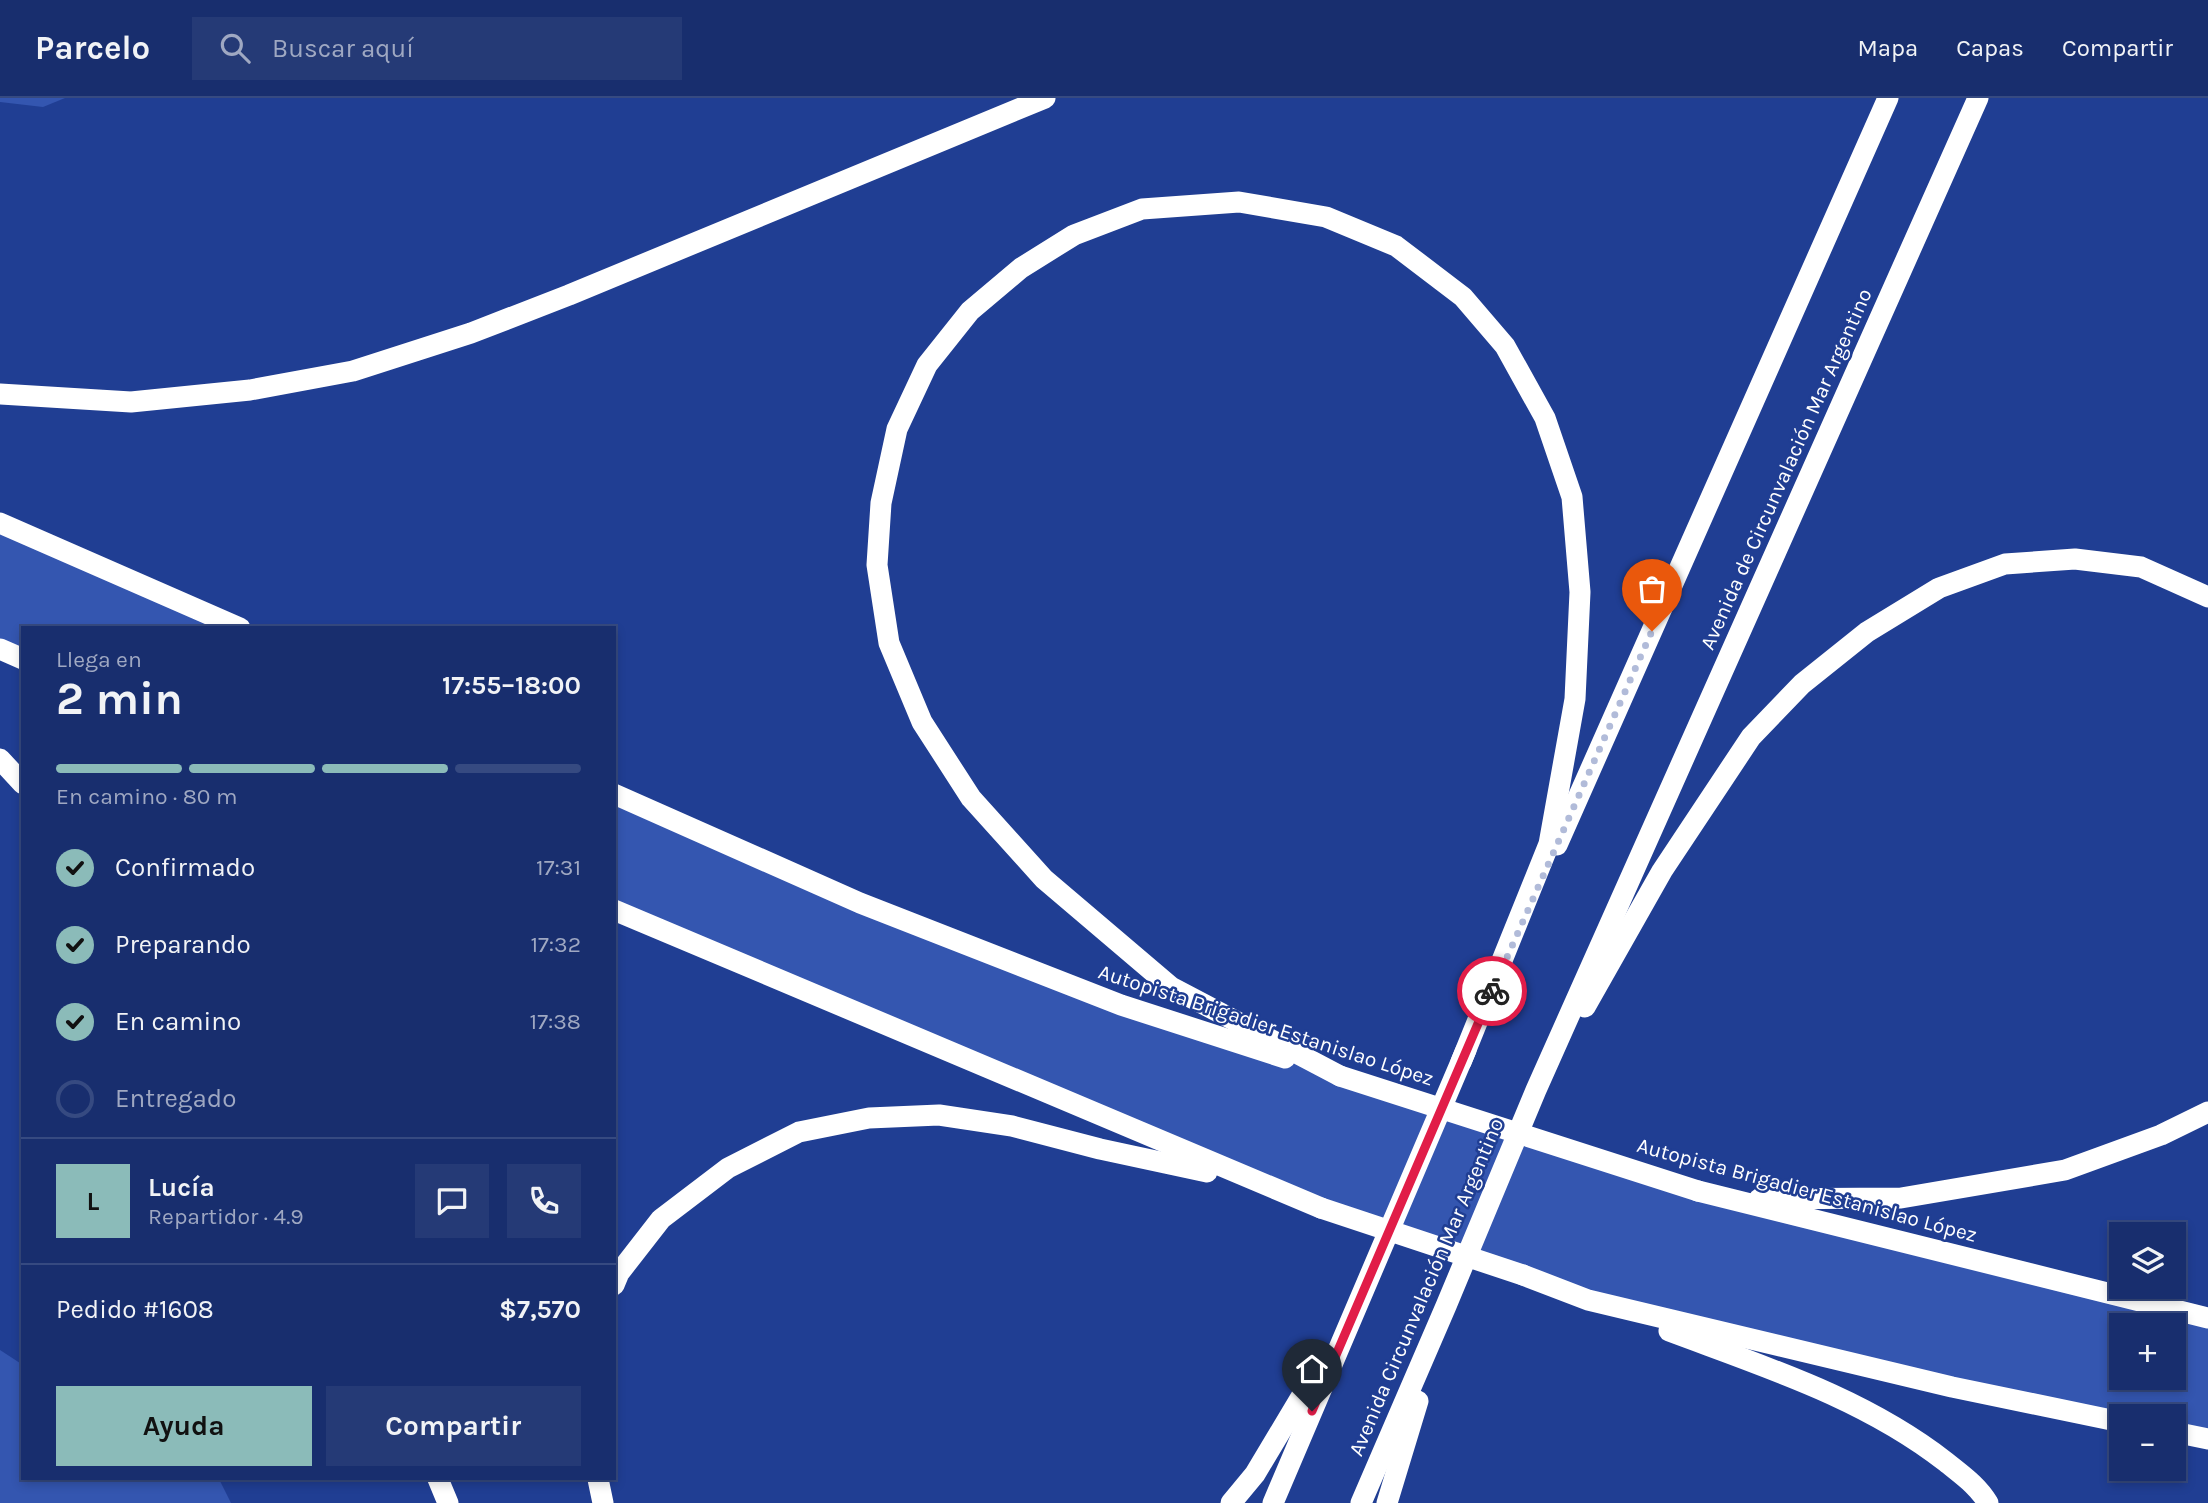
<!DOCTYPE html>
<html lang="es">
<head>
<meta charset="utf-8">
<style>
	:root { --surface:#182e6e; --page:#253a76; --text:#f1f3f6; --muted:#9fa8c2; --line:#364a81; --accent:#8bbbb9 }
	body { margin:0; font-family:Karla,sans-serif; background:var(--page); color:var(--text); height:100vh; display:flex; flex-direction:column; font-size:26px; white-space:nowrap }
	* { box-sizing:border-box; margin:0 }
	p { font-size:23px; color:var(--muted) }
	.icon { flex:none; width:38px; height:38px; fill:none; stroke:currentColor; stroke-width:2; stroke-linecap:round; stroke-linejoin:round }
	.map { position:relative; flex:1; overflow:hidden }
	.drawer { position:absolute; left:21px; top:528px; width:595px; height:854px; display:flex; flex-direction:column; background:var(--surface); border-radius:0px; box-shadow:0 4px 10px #0003,0 0 0 2px var(--line) }
	.drawer>* { flex:none }
	.tools { position:absolute; left:2109px; top:1124px; display:grid; gap:14px }
	.tools a { display:grid; place-items:center; width:77px; height:77px; border-radius:0px; background:var(--surface); box-shadow:0 4px 10px #0003,0 0 0 2px var(--line); font-size:35px }
	.pin { position:absolute; display:grid; place-items:center; width:60px; height:60px; color:#fff; margin:-72px -30px; border-radius:50% 50% 50% 0; rotate:-45deg; box-shadow:0 0 7px #0007 }
	.pin .icon { rotate:45deg }
	.courier { position:absolute; display:grid; place-items:center; width:70px; height:70px; margin:-35px; border:5px solid #e11d48; border-radius:50%; background:#fff; color:#222; box-shadow:0 2px 9px #0007 }
	.summary em { font-style:normal; font-weight:700 }
	.summary div { display:flex; flex-direction:column-reverse }
	.summary { display:flex; align-items:center; justify-content:space-between; height:119px; padding:0 35px }
	h1 { font-size:46px; font-weight:700; line-height:52px }
	.bar { display:grid; grid-template-columns:repeat(4,1fr); gap:10px 7px; align-content:center; height:84px; padding:0 35px }
	.bar i { height:9px; border-radius:5px; background:var(--line) }
	.bar .current { background:var(--accent) }
	.bar p { grid-column:span 4 }
	.line { display:flex; align-items:center; gap:18px; padding:0 35px; border-top:2px solid var(--line) }
	.line div { flex:1 }
	.round { display:grid; place-items:center; flex:none; width:74px; height:74px; border-radius:0px; background:var(--page) }
	ol { padding:0 35px; list-style:none }
	li { display:flex; align-items:center; gap:21px; height:77px }
	li p { margin-inline-start:auto }
	li .icon { padding:7px; border-radius:50%; background:var(--accent); color:#111; stroke-width:4 }
	li:last-child { color:var(--muted) }
	li i { width:38px; height:38px; border:4px solid var(--line); border-radius:50% }
	.button { display:flex; gap:14px; margin-top:auto; padding:14px 35px }
	.button a { flex:1; height:80px; border-radius:0px; background:var(--accent); color:#111; font-size:28px; font-weight:700; line-height:80px; text-align:center }
	.button a+a { background:var(--page); color:var(--text) }
	header { display:flex; align-items:center; gap:42px; box-sizing:border-box; height:98px; padding:0 35px; background:var(--surface); border-bottom:2px solid var(--line) }
	header strong { font-size:33px }
	nav { display:flex; gap:38px; margin-inline-start:auto; font-size:24px }
	.search { width:490px; height:63px; background:var(--page); display:flex; align-items:center; gap:18px; box-sizing:border-box; padding:0 24px; border-radius:0px; color:var(--muted); font-size:26px }
	.map>svg:first-child { display:block }
	.green { fill:#3456b0; fill-rule:evenodd }
	.lines { fill:none; stroke-linecap:round; stroke-linejoin:round }
	.highway { stroke:#fff; stroke-width:21 }
	.highway-bridge { stroke:#fff; stroke-width:21 }
	.done { stroke:#b1bbd9; stroke-width:7; stroke-dasharray:0 12.6 }
	.route { stroke:#e11d48; stroke-width:9 }
	.labels { text-anchor:middle; stroke-width:5; stroke-linejoin:round; paint-order:stroke }
	.street-label { font-size:21px; fill:#fff; stroke:#203e93 }
</style>
</head>
<body>
<header>
<strong>Parcelo</strong>
<div class="search"><svg class="icon" aria-label="search" viewBox="0 0 24 24"><circle cx="10" cy="10" r="6"/><path d="M15 15l6 6"/></svg>Buscar aquí</div>
<nav><a>Mapa</a><a>Capas</a><a>Compartir</a></nav>
</header>
<div class="map">
<svg width="2208" height="1405" viewBox="0 0 2208 1405">
	<rect width="100%" height="100%" fill="#203e93"/>
	<g class="green">
		<path d="M0,0H65L43,9L0,4Z"/>
		<path d="M0,425L240,530H23V561L0,551Z"/>
		<path d="M614,696L1121,907L1698,1093L2208,1220V1341L2174,1334V1318H2121L1588,1202L1321,1110L614,812ZM2121,1227H2174V1279H2121Z"/>
		<path d="M0,1252L23,1267V1381H219L231,1405H0Z"/>
	</g>
	<g class="lines">
		<g class="highway">
			<path d="M0,296L131,304L250,292L353,273L471,235L569,197L1045,0"/>
			<path d="M0,425L240,530"/>
			<path d="M0,551L23,561"/>
			<path d="M0,661L23,686"/>
			<path d="M614,696L860,805L1121,907L1285,960"/>
			<path d="M1557,747L1888,0"/>
			<path d="M614,812L1321,1110"/>
			<path d="M1585,909L1662,773L1751,639L1802,586L1867,534L1939,490L2005,466L2075,461L2141,469L2208,499"/>
			<path d="M1340,978L1171,889L1044,781L971,700L922,624L889,545L877,467L881,405L897,331L927,267L970,213L1021,170L1074,137L1142,111L1239,104L1326,119L1396,148L1463,199L1505,248L1545,320L1572,399L1580,494L1575,601L1549,746L1461,964"/>
			<path d="M1698,1093L2208,1220"/>
			<path d="M1759,1101L1901,1100L2065,1072L2161,1037L2208,1014"/>
			<path d="M1523,1177L1588,1202L1952,1289L2121,1324"/>
			<path d="M614,1187L619,1175L661,1121L728,1070L799,1034L869,1020L939,1017L1012,1028L1100,1051L1207,1074"/>
			<path d="M1669,1233C1765,1269 1864,1300 1946,1364C1962,1377 1977,1387 1988,1405"/>
			<path d="M2174,1334L2208,1341"/>
			<path d="M438,1381L448,1405"/>
			<path d="M598,1381L603,1405"/>
			<path d="M1231,1405L1255,1376L1319,1269"/>
			<path d="M1273,1405L1466,952"/>
			<path d="M1361,1405L1446,1208L1536,992L1978,0"/>
			<path d="M1387,1405L1418,1303"/>
		</g>
		<g class="highway-bridge">
			<path d="M1340,978L1698,1093"/>
			<path d="M1321,1110L1523,1177"/>
		</g>
	</g>
	<g class="lines">
		<path class="done" d="M1492,893L1652,533"/>
		<path class="route" d="M1312,1313L1492,893"/>
	</g>
	<g class="labels">
		<g class="street-label">
			<text transform="translate(1786 371) rotate(-66)" y="7">Avenida de Circunvalación Mar Argentino</text>
			<text transform="translate(1266 927) rotate(18)" y="7">Autopista Brigadier Estanislao López</text>
			<text transform="translate(1807 1092) rotate(15)" y="7">Autopista Brigadier Estanislao López</text>
			<text transform="translate(1426 1189) rotate(-67)" y="7">Avenida Circunvalación Mar Argentino</text>
		</g>
	</g>
</svg>
<div class="tools">
<a><svg class="icon" aria-label="layers" viewBox="0 0 24 24"><path d="M12 4l9 5-9 5-9-5zM3 14l9 5 9-5"/></svg></a>
<a>+</a>
<a>−</a>
</div>
<div class="pin" style="left:1652px;top:533px;background:#ea580c"><svg class="icon" aria-label="bag" viewBox="0 0 24 24"><path d="M5 8h14l-1 12H6zM9 8a3 3 0 0 1 6 0"/></svg></div>
<div class="pin" style="left:1312px;top:1313px;background:#1f2937"><svg class="icon" aria-label="home" viewBox="0 0 24 24"><path d="M3 11l9-7 9 7M6 9v11h12V9"/></svg></div>
<div class="courier" style="left:1492px;top:893px"><svg class="icon" aria-label="bike" viewBox="0 0 24 24"><circle cx="6" cy="16" r="4"/><circle cx="18" cy="16" r="4"/><path d="M6 16l4-8h5l3 8M10 8l3 8H6M13 5h3"/></svg></div>
<section class="drawer">
<div class="summary"><div><h1>2 min</h1><p>Llega en</p></div><em>17:55–18:00</em></div>
<div class="bar"><i class="current"></i><i class="current"></i><i class="current"></i><i></i><p>En camino · 80 m</p></div>
<ol>
<li><svg class="icon" aria-label="check" viewBox="0 0 24 24"><path d="M5 12l5 5 9-10"/></svg>Confirmado<p>17:31</p></li>
<li><svg class="icon" aria-label="check" viewBox="0 0 24 24"><path d="M5 12l5 5 9-10"/></svg>Preparando<p>17:32</p></li>
<li><svg class="icon" aria-label="check" viewBox="0 0 24 24"><path d="M5 12l5 5 9-10"/></svg>En camino<p>17:38</p></li>
<li><i></i>Entregado</li>
</ol>
<div class="line" style="height:126px"><b class="round" style="background:var(--accent);color:#111">L</b><div><b>Lucía</b><p>Repartidor · 4.9</p></div><a class="round"><svg class="icon" aria-label="chat" viewBox="0 0 24 24"><path d="M4 5h16v11H9l-5 4z"/></svg></a><a class="round"><svg class="icon" aria-label="phone" viewBox="0 0 24 24"><path d="M5 4h4l2 5-3 2q2 4 5 5l2-3 5 2v4C11 20 4 13 5 4z"/></svg></a></div>
<div class="line" style="height:91px"><div>Pedido #1608</div><b>$7,570</b></div>
<div class="button"><a>Ayuda</a><a>Compartir</a></div>
</section>
</div>
</body>
</html>
